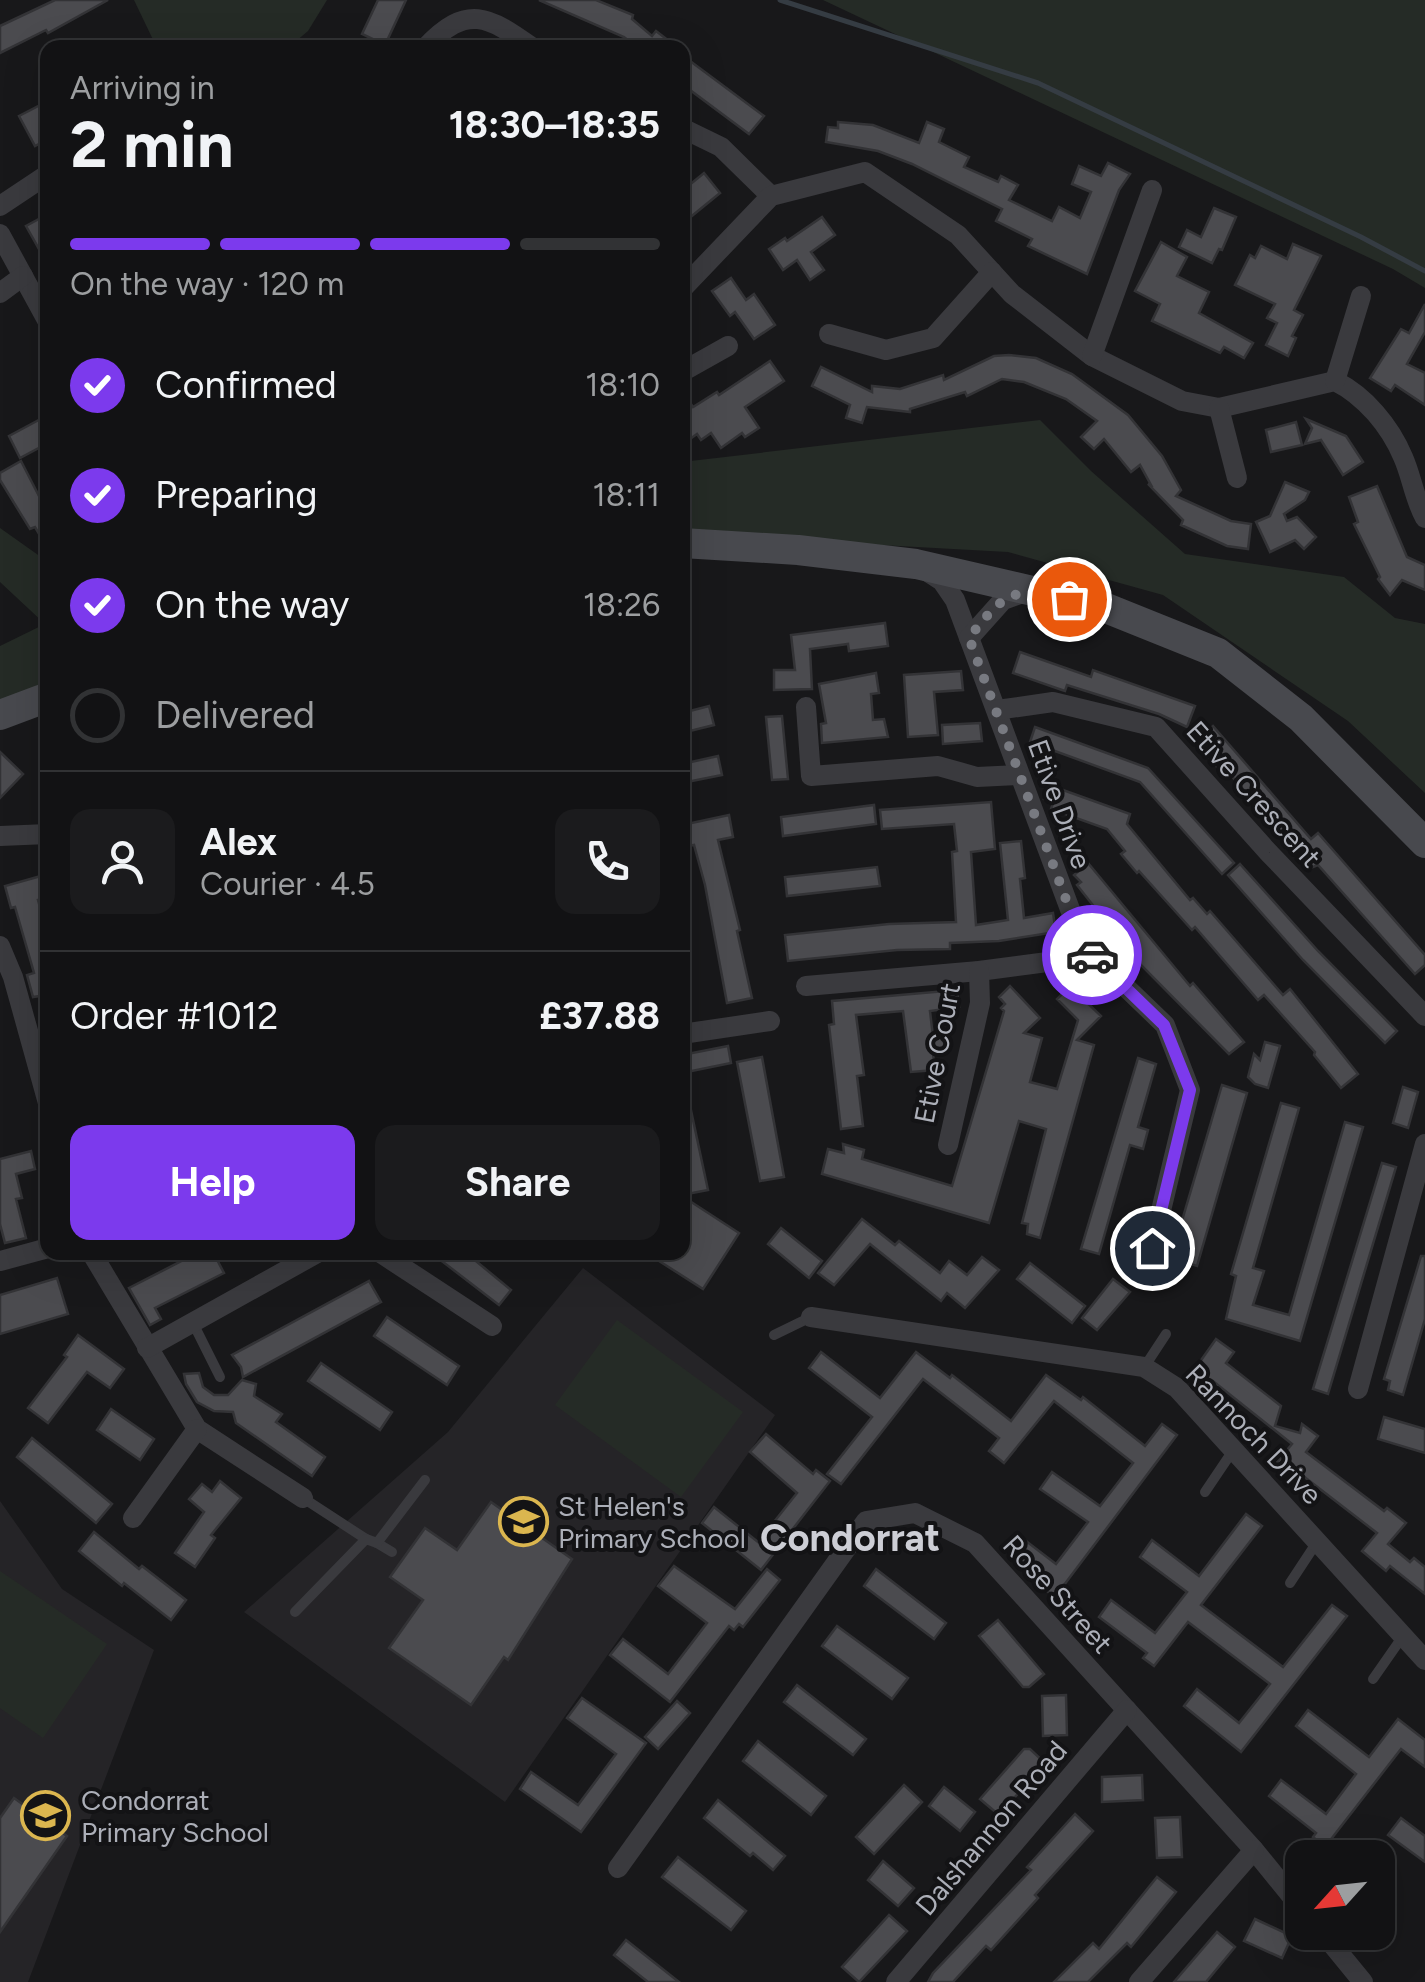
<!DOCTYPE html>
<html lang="en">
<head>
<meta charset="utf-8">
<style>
	:root { --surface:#121214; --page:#1b1b1d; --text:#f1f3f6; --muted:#9c9ea0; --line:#313234; --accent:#7c3aed }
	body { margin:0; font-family:Figtree,sans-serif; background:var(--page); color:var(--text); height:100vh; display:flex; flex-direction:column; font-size:38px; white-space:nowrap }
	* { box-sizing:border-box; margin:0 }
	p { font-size:32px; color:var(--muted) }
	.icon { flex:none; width:55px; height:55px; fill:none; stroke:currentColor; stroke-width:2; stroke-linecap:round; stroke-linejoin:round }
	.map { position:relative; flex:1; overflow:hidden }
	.panel { position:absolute; left:40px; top:40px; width:650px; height:1220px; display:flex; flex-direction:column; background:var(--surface); border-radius:20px; box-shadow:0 10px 40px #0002,0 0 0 2px var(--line) }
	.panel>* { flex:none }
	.needle { width:65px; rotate:243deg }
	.controls { position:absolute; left:1285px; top:1840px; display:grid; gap:20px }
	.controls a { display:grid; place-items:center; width:110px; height:110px; border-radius:20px; background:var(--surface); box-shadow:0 10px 40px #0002,0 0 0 2px var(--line); font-size:50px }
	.pin { position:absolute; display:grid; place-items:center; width:85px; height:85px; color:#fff; margin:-42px; border:5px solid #fff; border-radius:50%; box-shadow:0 2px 10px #0007 }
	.courier { position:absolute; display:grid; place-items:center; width:100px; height:100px; margin:-50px; border:8px solid #7c3aed; border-radius:50%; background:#fff; color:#222; box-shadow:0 2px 12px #0007 }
	.overview em { font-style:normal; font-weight:700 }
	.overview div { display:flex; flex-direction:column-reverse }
	.overview { display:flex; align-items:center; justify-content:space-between; height:170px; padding:0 30px }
	h1 { font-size:65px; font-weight:700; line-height:75px }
	.bar { display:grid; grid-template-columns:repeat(4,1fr); gap:15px 10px; align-content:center; height:120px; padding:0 30px }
	.bar i { height:12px; border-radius:8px; background:var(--line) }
	.bar .on { background:var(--accent) }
	.bar p { grid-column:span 4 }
	.line { display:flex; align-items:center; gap:25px; padding:0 30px; border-top:2px solid var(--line) }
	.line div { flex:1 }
	.round { display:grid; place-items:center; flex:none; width:105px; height:105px; border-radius:20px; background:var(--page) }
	ol { padding:0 30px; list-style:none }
	li { display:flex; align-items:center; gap:30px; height:110px }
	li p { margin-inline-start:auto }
	li .icon { padding:10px; border-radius:50%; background:var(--accent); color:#fff; stroke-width:4 }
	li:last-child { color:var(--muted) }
	li i { width:55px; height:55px; border:5px solid var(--line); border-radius:50% }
	.action { display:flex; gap:20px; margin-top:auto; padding:20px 30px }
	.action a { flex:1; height:115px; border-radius:20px; background:var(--accent); color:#fff; font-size:40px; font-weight:700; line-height:115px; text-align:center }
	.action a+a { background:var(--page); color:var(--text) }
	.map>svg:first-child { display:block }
	.built { fill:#252427 }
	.green { fill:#252b26 }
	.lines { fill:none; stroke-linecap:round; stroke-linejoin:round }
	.stream { stroke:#353c43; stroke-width:5 }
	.building { fill:#4b4b4f; stroke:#333336; stroke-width:2.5 }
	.lane { stroke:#3a3a3e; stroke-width:10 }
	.street { stroke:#3a3a3e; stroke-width:20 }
	.secondary { stroke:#48494e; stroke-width:30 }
	.done { stroke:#787a81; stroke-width:10; stroke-dasharray:0 18 }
	.route { stroke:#7c3aed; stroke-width:12 }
	.labels { text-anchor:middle; stroke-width:8; stroke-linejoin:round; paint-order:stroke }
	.street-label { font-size:28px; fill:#acafb8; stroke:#131315 }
	.poi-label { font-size:28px; fill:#acafb8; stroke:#131315; text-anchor:start }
	.district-label { font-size:38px; font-weight:bold; fill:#cdced5; stroke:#131315 }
</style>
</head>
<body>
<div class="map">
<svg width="1425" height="1982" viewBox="0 0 1425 1982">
	<rect width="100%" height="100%" fill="#18181a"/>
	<g class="built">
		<path d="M583,1268L775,1415L505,1802L244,1612L448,1432Z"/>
		<path d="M0,1501L62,1589L154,1650L28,1982H0Z"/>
	</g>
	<g class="green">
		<path d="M134,0H327L308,31L289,47L157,48Z"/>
		<path d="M823,0H1425V288L1393,269Z"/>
		<path d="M1040,420L1091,471L1185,554L1344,577L1395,618L1425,624V793L1348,721L1163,595L1008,552L683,534L682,462Z"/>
		<path d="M0,528L48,562L47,681L0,702V646L45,624L0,582Z"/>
		<path d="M617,1320L743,1412L681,1497L555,1405Z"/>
		<path d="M0,1571L107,1644L43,1738L0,1708Z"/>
	</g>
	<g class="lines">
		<path class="stream" d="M780,0L1038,83L1361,237L1425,271"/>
	</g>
	<g class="building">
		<path d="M55,0H108L48,33L46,30L0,53V26Z"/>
		<path d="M378,0H406L385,45L362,34Z"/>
		<path d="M539,0H596L633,15L632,19L652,36L656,31L678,48H638L624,37Z"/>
		<path d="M682,55L764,116L749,134L682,84Z"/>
		<path d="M48,101V139L35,146L19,116Z"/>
		<path d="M838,122L873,125L919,143L927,122L944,129L939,142L969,157L964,167L998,182L1001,176L1018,185L1009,200L1052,221L1059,207L1080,218L1091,192L1072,184L1079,166L1101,176L1108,163L1130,174L1119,190L1087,274L1028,246L1032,239L996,221L1002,209L912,164L878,151L826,142L828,127L838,128Z"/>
		<path d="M704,173L720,193L682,224V191Z"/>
		<path d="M1214,208L1236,217L1222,250L1219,249L1212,263L1179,247L1187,230L1201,237Z"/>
		<path d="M48,214V265L26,226Z"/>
		<path d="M822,217L835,235L811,252L824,270L810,280L797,260L783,270L769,249L785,238L787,241Z"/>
		<path d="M1161,242L1187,257L1177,276L1209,292L1199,313L1253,343L1244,358L1224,347L1220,353L1152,321L1160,304L1135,291Z"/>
		<path d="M1293,244L1321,256L1294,310L1303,315L1292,336L1296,338L1288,356L1266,345L1277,323L1267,318L1275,304L1235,285L1250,255L1255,258L1261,246L1287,259Z"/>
		<path d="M731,278L746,300L754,294L775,325L754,339L735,312L730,316L712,291Z"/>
		<path d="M1425,304V332L1407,364L1425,373V405L1395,385L1391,391L1370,378L1401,329L1409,333Z"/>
		<path d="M1009,355L1036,358L1072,374L1128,415L1162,456L1181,490L1176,496L1231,521L1251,524L1248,549L1227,546L1181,525L1183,520L1148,484L1151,485L1140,465L1131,472L1104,439L1094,449L1081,437L1097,421L1066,399L1024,382L1002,379L967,396L965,392L910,409V412L867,407L862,423L846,418L850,405L812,386L821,367L872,392V386L900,389L943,375L944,380L994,356Z"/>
		<path d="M770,361L784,381L745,407L759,428L745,437L742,433L721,448L711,433L701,440L697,434L690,439L682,427V391L693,407L717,392L719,395Z"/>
		<path d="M48,415V443L20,458L9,436Z"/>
		<path d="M1306,419L1346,436L1363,462L1343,475L1321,440L1305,444L1312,428Z"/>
		<path d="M1296,422L1302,445L1271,452L1266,430Z"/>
		<path d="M21,461L41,500L48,497V549L35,527L30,529L0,480V473Z"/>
		<path d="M1285,482L1309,492L1305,500L1284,514L1287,521L1297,517L1316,537L1304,549L1295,540L1270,552L1256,522L1270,516Z"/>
		<path d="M1377,486L1407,557L1425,565V590L1402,580L1390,595L1378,579L1380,577L1354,524L1358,522L1349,497Z"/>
		<path d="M885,623L888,646L849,651L848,644L810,649L812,689L774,690V670H795L791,635Z"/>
		<path d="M1020,652L1091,677L1093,670L1195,706L1187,727L1159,714L1067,685L1065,691L1062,690L1013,673Z"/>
		<path d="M961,671L963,690L934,692L938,735L908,737L904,675Z"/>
		<path d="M876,673L879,693L871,694L873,720L884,719L888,737L822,743L821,724L826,723L819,684Z"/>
		<path d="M709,706L714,725L682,733V713Z"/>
		<path d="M782,716L788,779L772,780L766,717Z"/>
		<path d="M980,723L982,741L943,744L942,725Z"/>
		<path d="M1213,726L1311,839L1318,833L1425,955V965L1415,974L1318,865L1308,869L1289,847L1286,848L1268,808L1261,815L1255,803L1222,765L1218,768L1202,750L1206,746L1199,739Z"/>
		<path d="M1035,727L1148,768L1234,863L1222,874L1140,782L1030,742Z"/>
		<path d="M0,752L23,774L0,798Z"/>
		<path d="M718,756L722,775L682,783V764Z"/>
		<path d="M1049,785L1130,814L1127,824L1190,900L1193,898L1207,914L1210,911L1283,995L1290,989L1358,1074L1341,1088L1314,1055L1315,1052L1264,995L1258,1000L1195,927L1192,930L1139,871L1137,873L1121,854L1125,851L1107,829L1051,809L1053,803L1044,799Z"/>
		<path d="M991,802L995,849L971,852L976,925L1008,920L1000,843L1021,841L1025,878L1020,879L1024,918L1053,913L1056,932L999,941L950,943V949L897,950L788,961L785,935L889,924L956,922L952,852L957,851L954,824L882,829L880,810Z"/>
		<path d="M874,805L876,824L783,836L781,817Z"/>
		<path d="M729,815L733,837L718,840L740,930L737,931L752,998L727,1003L705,885L694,845L682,847V825Z"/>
		<path d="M1088,863L1190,986L1193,983L1244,1042L1229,1054L1136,960L1077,885L1081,882L1074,875Z"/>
		<path d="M1240,864L1318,951L1397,1031L1385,1043L1303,960L1228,875Z"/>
		<path d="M877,867L880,886L787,896L785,877Z"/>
		<path d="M48,874V898L38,900L48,937V1007L43,1008L40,996L33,997L27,975L34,973L15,907L11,908L5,886Z"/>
		<path d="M1010,986L1040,1018L1024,1033L1042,1038L1030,1082L1057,1089L1078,1020L1057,999L1070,986L1101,1016L1077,1040L1094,1045L1040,1238L1027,1234L1028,1224L1022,1223L1046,1129L1019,1121L989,1223L822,1174L828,1149L844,1153L843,1144L864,1150L862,1159L952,1186L1004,1011L1001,1008L1005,1004L999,997Z"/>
		<path d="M957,990L959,1007L930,1011L933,1037L944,1036L946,1053L933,1054L935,1070L911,1072L903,1011L856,1015L864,1075L857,1076L863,1126L841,1129L829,1025L834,1024L832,1001Z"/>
		<path d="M1265,1042L1280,1046L1268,1088L1255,1084L1248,1077L1254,1054L1260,1060Z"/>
		<path d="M728,1046L731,1063L682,1073V1055Z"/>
		<path d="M762,1057L784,1177L760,1181L737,1062Z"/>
		<path d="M1138,1058L1156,1064L1138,1127L1148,1130L1143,1149L1130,1145L1099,1254L1081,1249Z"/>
		<path d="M1222,1085L1247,1093L1197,1266L1171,1258Z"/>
		<path d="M1403,1087L1418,1092L1408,1128L1393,1123Z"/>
		<path d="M689,1101L708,1190L682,1195V1102Z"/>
		<path d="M1281,1103L1299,1108L1253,1268L1264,1271L1253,1305L1289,1315L1345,1122L1363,1127L1300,1341L1226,1319L1236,1276L1231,1274Z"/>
		<path d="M31,1151L35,1169L16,1174L22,1198L16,1199L26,1238L5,1243L0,1224V1159Z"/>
		<path d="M1382,1163L1396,1167L1328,1394L1313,1389Z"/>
		<path d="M682,1196L739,1233L703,1289L645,1252H682Z"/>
		<path d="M862,1219L895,1245L899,1241L940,1273L949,1261L967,1275L982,1257L999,1270L965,1308L947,1293L941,1301L870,1244L834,1285L818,1273Z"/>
		<path d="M781,1228L822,1261L809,1278L768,1244Z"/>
		<path d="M199,1252H213L224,1273L155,1308L161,1319L150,1325L129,1288Z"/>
		<path d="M430,1252H465L511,1290L499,1305Z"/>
		<path d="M1421,1256H1425V1319L1403,1395L1388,1390L1390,1381L1384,1379Z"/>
		<path d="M1030,1263L1085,1306L1072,1323L1017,1279Z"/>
		<path d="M57,1278L68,1314L0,1334V1295Z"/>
		<path d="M1113,1279L1130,1292L1097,1330L1082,1318Z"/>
		<path d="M369,1281L381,1302L243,1377L241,1367L232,1355Z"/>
		<path d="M387,1317L459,1366L447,1385L374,1336Z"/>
		<path d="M78,1335L124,1369L110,1388L87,1372L48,1423L28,1408L67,1357L64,1355Z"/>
		<path d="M1216,1339L1234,1352L1226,1363L1281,1406L1275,1426L1300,1433L1302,1424L1318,1436L1306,1452L1384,1511L1387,1508L1406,1523L1388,1544L1410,1562L1414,1558L1425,1567V1594L1390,1566L1386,1571L1362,1551L1377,1533L1298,1472L1295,1476L1277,1462L1292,1444L1213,1381L1210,1386L1192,1373Z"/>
		<path d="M821,1352L880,1398L916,1352L950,1378L952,1375L1011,1421L1046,1375L1081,1400L1083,1397L1145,1446L1162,1424L1177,1435L1055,1597L1044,1589L1048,1584L1014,1558L1026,1541L1056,1564L1088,1522L1040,1489L1052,1472L1100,1506L1133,1463L1054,1401L1004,1463L989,1451L999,1438L923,1379L841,1484L827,1474L872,1417L809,1368Z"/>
		<path d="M321,1363L392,1412L380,1430L308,1381Z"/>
		<path d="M199,1373L203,1387L214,1395H228L242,1380L256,1384L254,1396L282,1414L276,1422L325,1457L312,1476L236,1423L233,1412L214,1411L197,1402L186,1384L184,1374Z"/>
		<path d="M111,1409L154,1439L140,1460L97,1430Z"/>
		<path d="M1384,1417L1425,1429V1453L1378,1439Z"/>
		<path d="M766,1434L813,1474L816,1470L830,1481L761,1570L702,1523L714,1507L758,1542L797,1493L750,1452Z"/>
		<path d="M32,1438L112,1504L96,1523L17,1457Z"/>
		<path d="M220,1481L241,1498L211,1535L215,1538L195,1567L175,1553L204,1512L189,1499L202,1484L212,1492Z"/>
		<path d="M491,1502L572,1559L508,1660L504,1657L471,1705L389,1648L423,1600L390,1577L425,1528L457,1550Z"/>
		<path d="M1246,1514L1262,1526L1201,1605L1283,1667L1332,1605L1347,1616L1241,1752L1184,1706L1197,1689L1239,1723L1270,1684L1188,1622L1154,1666L1143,1658L1147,1653L1099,1617L1111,1600L1155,1633L1187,1592L1140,1557L1152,1540L1199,1576Z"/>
		<path d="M94,1532L139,1569L142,1566L186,1600L171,1620L124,1583L122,1586L79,1551Z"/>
		<path d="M674,1566L735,1609L767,1569L780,1580L743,1627L739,1624L734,1630L729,1626L670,1702L610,1655L623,1639L668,1674L707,1623L658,1586Z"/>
		<path d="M876,1569L946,1623L934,1639L864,1586Z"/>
		<path d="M998,1620L1044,1674L1029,1687H1023L979,1636Z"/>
		<path d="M837,1626L908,1678L892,1699L822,1646Z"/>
		<path d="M797,1685L866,1739L853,1755L784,1702Z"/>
		<path d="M1066,1695L1067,1735L1043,1736L1042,1696Z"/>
		<path d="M582,1698L646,1743L581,1832L520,1789L531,1772L578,1805L616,1754L567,1718Z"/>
		<path d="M677,1701L690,1713L658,1749L645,1737Z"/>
		<path d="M1308,1710L1369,1757L1398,1719L1425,1740V1767L1401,1749L1325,1847L1313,1837L1316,1833L1269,1796L1281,1780L1326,1814L1356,1774L1296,1726Z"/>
		<path d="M758,1741L826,1796L811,1815L743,1761Z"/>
		<path d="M1024,1749H1030L1045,1763L999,1815L980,1799Z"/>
		<path d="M1142,1775L1143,1800L1102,1802V1777Z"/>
		<path d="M904,1785L922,1802L874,1854L856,1837Z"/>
		<path d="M944,1787L975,1812L960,1831L929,1806Z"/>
		<path d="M14,1798L67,1836L0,1932V1818Z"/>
		<path d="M718,1800L785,1856L773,1870L753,1853L750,1856L704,1818Z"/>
		<path d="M1075,1814L1093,1831L1035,1895L1038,1898L991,1950L986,1946L953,1982H928L933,1973L1031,1870L1027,1867Z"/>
		<path d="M1180,1817L1182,1857L1157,1858L1155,1818Z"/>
		<path d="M1401,1818L1425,1836V1862L1388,1835Z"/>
		<path d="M678,1857L746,1911L731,1930L662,1877Z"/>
		<path d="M883,1861L914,1888L898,1906L868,1880Z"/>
		<path d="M1157,1877L1176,1892L1131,1947L1127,1943L1088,1982H1054L1093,1943L1099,1949Z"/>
		<path d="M889,1915L907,1931L859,1982L842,1967Z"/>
		<path d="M1255,1919L1292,1936L1282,1958L1244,1941Z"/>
		<path d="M1217,1932L1235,1947L1206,1982H1174Z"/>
		<path d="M626,1940L679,1982H648L614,1955Z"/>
	</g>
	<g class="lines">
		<g class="lane">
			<path d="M192,1321L220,1377"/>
			<path d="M774,1335L811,1317"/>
			<path d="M1145,1366L1166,1334"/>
			<path d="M1205,1492L1234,1449"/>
			<path d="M303,1498L366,1539"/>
			<path d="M377,1543L392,1552"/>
			<path d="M1290,1583L1317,1542"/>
			<path d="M295,1612L366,1539L377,1543L425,1480"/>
			<path d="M1373,1679L1403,1636"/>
		</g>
		<g class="street">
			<path d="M425,48C467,3 488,16 533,48"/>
			<path d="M682,128L721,147L771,196"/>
			<path d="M0,206L48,174"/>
			<path d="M0,234L48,322"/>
			<path d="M682,289L771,196L865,172L958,235L1012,294L1092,356L1182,401L1219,408L1335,381C1365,396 1390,426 1403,457C1412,477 1414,498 1425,518"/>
			<path d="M0,293L23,276"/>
			<path d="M829,334L886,350L933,338L992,272"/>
			<path d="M1092,356L1152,190"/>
			<path d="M682,367L687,369L728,346"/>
			<path d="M1335,381L1361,296"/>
			<path d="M1219,408L1237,478"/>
			<path d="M925,570L942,581L955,600L1084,947L1165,1025L1190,1090L1152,1248"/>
			<path d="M969,638L1003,600L1028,591"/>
			<path d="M806,707L811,776L938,766L977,777L1019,775"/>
			<path d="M997,710L1053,702L1156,727L1269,853L1425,1016"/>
			<path d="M0,836L48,834"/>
			<path d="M0,946L13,977L48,1103"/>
			<path d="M806,986L979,971L1093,956"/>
			<path d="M682,1034L770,1021"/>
			<path d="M948,1145L980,1003L979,971"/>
			<path d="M91,1252L197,1429L303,1498"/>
			<path d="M379,1252L492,1326"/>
			<path d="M0,1261L48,1248"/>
			<path d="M811,1317L1144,1367L1177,1388L1425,1660"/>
			<path d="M147,1348L319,1252"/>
			<path d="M1358,1389L1425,1144"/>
			<path d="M133,1518L197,1429"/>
			<path d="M618,1868L866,1521L915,1513L975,1543L1254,1850L1302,1909"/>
			<path d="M1322,1932L1363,1982"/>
			<path d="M896,1982L1127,1710"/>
			<path d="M1139,1982L1254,1850"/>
		</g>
		<g class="secondary">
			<path d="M682,543L798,550L916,564L1106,608L1218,653L1301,718L1425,843"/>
			<path d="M0,715L48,697"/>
		</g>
	</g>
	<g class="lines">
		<path class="done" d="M1069,599C1013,585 1004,593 969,638L1084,948L1092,955"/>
		<path class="route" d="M1092,955L1164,1025L1190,1090L1152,1248"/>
	</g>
	<defs>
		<symbol id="school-ring" viewBox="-11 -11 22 22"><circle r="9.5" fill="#131315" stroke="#dbb64f" stroke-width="1.5"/><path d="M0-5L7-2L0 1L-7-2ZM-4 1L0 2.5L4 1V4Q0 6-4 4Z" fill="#dbb64f"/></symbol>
	</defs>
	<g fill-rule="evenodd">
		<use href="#school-ring" x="496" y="1494" width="55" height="55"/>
		<use href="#school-ring" x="18" y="1788" width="55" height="55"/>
	</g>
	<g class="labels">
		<g class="street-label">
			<text transform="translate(1254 794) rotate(48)" y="10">Etive Crescent</text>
			<text transform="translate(1060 804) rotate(70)" y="10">Etive Drive</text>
			<text transform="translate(937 1053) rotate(-79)" y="10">Etive Court</text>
			<text transform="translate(1254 1434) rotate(46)" y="10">Rannoch Drive</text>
			<text transform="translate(1058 1594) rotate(48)" y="10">Rose Street</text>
			<text transform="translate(991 1828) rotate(-50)" y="10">Dalshannon Road</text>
		</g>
		<g class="poi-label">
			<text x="558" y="1516">St Helen's<tspan x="558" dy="32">Primary School</tspan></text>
			<text x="81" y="1810">Condorrat<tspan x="81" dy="32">Primary School</tspan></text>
		</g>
		<g class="district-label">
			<text x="850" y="1551">Condorrat</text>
		</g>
	</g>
</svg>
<div class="controls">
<a><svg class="needle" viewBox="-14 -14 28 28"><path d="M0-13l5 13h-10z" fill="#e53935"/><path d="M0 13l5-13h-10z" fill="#9c9ea0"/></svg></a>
</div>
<div class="pin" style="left:1069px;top:599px;background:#ea580c"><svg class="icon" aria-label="bag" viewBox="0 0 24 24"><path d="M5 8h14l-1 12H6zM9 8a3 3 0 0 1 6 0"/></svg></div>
<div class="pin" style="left:1152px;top:1248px;background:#1f2937"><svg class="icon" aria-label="home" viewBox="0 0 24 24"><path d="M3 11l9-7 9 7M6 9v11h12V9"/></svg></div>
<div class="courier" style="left:1092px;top:955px"><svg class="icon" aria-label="car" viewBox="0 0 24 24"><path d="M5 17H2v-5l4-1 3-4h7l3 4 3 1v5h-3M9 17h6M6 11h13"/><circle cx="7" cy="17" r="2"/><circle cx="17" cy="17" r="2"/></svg></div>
<section class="panel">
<div class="overview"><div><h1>2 min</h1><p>Arriving in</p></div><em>18:30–18:35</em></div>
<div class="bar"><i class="on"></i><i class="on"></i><i class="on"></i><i></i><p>On the way · 120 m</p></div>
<ol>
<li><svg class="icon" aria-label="check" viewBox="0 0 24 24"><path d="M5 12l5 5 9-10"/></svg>Confirmed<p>18:10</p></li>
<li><svg class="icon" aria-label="check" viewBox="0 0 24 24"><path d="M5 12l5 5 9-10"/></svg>Preparing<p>18:11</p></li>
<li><svg class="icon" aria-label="check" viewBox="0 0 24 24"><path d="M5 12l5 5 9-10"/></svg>On the way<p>18:26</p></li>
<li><i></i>Delivered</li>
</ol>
<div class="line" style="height:180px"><a class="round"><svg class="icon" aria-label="person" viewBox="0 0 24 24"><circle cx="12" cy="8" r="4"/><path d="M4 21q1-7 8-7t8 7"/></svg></a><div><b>Alex</b><p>Courier · 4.5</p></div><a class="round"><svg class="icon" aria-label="phone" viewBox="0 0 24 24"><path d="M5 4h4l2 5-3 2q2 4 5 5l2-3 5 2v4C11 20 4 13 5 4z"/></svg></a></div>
<div class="line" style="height:130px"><div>Order #1012</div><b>£37.88</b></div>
<div class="action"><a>Help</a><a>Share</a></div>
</section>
</div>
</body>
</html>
